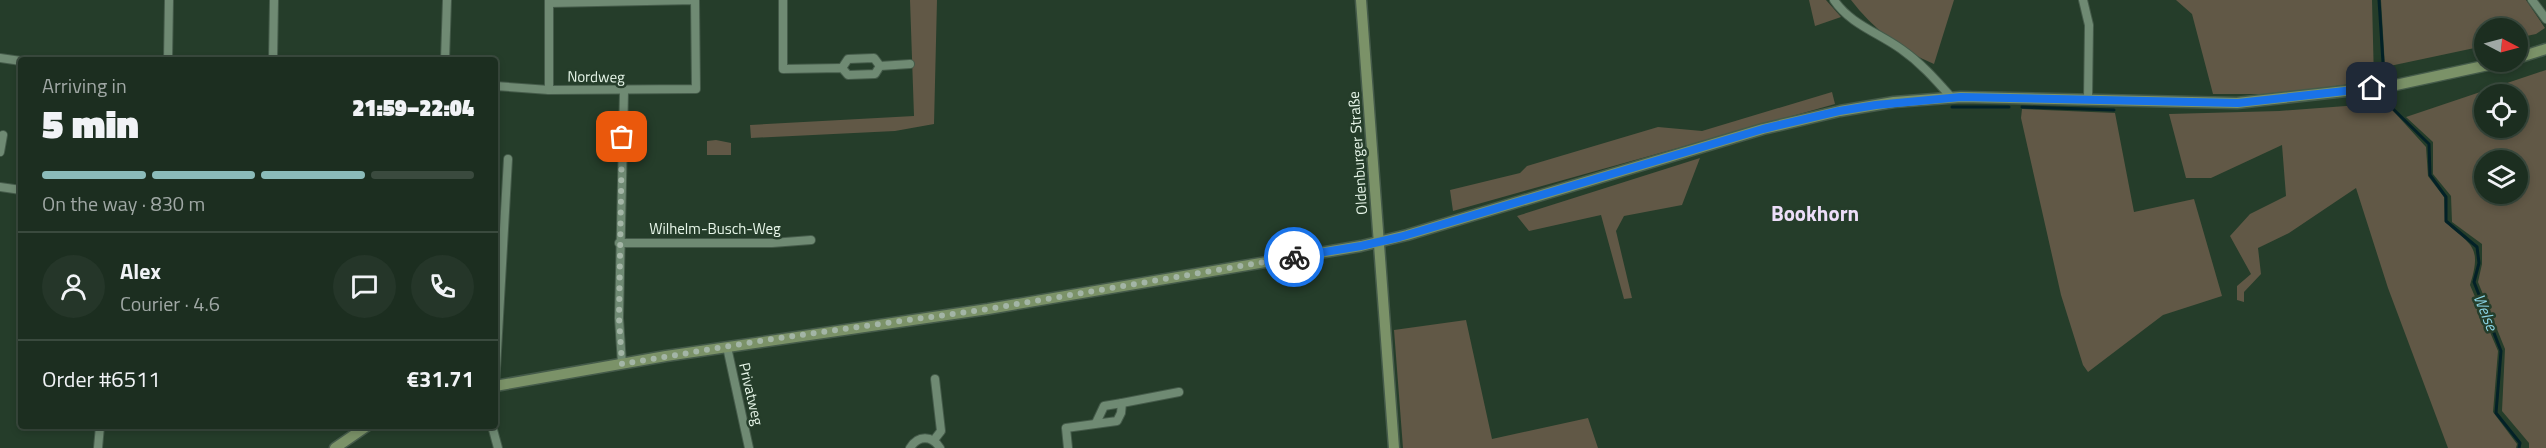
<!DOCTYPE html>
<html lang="en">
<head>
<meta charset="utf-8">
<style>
	:root { --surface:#1c2e20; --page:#253629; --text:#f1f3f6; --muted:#a0a8a5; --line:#3a4a3e; --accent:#8bbbb9 }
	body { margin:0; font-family:"Titillium Web",sans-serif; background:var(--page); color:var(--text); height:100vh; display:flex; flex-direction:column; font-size:22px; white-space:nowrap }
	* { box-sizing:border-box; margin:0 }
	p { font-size:20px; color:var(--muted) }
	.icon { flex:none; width:33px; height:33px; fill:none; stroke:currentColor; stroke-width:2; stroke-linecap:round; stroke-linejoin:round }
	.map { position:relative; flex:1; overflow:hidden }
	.details { position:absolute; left:18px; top:57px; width:480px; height:372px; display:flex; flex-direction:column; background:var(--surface); border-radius:6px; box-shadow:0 3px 9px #0003,0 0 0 2px var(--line) }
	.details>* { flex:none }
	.needle { width:39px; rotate:96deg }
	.controls { position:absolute; left:2474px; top:18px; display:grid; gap:12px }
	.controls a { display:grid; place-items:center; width:54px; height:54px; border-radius:50%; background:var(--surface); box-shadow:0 3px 9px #0003,0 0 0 2px var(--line); font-size:30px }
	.pin { position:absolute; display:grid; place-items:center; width:51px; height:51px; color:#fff; margin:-26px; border-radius:12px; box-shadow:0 3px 9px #0006 }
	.courier { position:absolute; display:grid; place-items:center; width:60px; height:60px; margin:-30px; border:4px solid #1a73e8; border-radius:50%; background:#fff; color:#222; box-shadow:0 2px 8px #0007 }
	.head em { font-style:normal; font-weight:800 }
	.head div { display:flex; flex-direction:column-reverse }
	.head { display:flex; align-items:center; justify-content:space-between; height:102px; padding:0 24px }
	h1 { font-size:39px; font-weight:800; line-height:45px }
	.bar { display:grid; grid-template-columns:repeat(4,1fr); gap:9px 6px; align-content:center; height:72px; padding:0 24px }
	.bar i { height:8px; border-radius:4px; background:var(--line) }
	.bar .selected { background:var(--accent) }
	.bar p { grid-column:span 4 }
	.line { display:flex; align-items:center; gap:15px; padding:0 24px; border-top:2px solid var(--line) }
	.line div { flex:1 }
	.round { display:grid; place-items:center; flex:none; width:63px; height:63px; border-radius:32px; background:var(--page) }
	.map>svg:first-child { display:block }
	.green { fill:#615846; fill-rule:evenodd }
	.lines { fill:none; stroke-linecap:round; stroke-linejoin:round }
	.stream { stroke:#032127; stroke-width:3 }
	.street-casing { stroke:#455b4a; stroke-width:10 }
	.secondary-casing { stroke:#455b4a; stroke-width:13 }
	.street { stroke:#6f8a73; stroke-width:8 }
	.secondary { stroke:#7b9268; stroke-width:10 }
	.done { stroke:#a3b5a6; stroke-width:6; stroke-dasharray:0 10.8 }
	.route { stroke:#1a73e8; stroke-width:8 }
	.labels { text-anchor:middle; stroke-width:5; stroke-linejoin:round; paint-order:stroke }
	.street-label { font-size:15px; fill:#e7f6e9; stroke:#253d2a }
	.water-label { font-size:16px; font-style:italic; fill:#89d2e3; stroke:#253d2a }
	.district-label { font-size:21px; font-weight:bold; fill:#eddef9; stroke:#253d2a }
</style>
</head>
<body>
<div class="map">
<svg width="2546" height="448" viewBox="0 0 2546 448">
	<rect width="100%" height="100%" fill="#253d2a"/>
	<g class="green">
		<path d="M910,0H937L934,124L895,131L751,138L750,125L914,116Z"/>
		<path d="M1809,0H1826L1841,17L1815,26Z"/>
		<path d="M1851,0H1954L1934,64C1901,50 1873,29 1851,0Z"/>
		<path d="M2176,0H2372L2374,81L2275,94H2213L2192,14Z"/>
		<path d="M2381,0H2526L2545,28L2536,34L2517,38V28H2484V46L2385,67Z"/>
		<path d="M2546,70V448H2529V443L2502,411L2505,349L2478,282L2482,264V244L2452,222L2451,196L2433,174V142L2406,117ZM2484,94H2517V128H2484ZM2484,160H2517V194H2484Z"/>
		<path d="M1832,92L1835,104L1453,211L1450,190L1520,173L1527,166L1658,127L1702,131Z"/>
		<path d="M2386,103L2426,147L2428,176L2444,197L2445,222C2472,246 2482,246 2470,285L2498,351L2493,412L2517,444L2516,448H2448L2388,288L2356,188L2289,233L2258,248L2261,274L2244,292V302L2237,300V286L2251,274L2230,236L2250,214L2286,196L2282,145L2211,178H2186L2169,114L2279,111Z"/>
		<path d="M2022,109L2115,113L2134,212L2194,199L2222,296L2163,315L2088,372L2083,365L2061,295L2021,118Z"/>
		<path d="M716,140L731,143V155H707V141Z"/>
		<path d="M1700,158L1682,205L1624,216L1616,231L1632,298L1624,299L1601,215L1529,231L1517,216Z"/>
		<path d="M1466,320L1492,439L1588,418L1598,448H1403L1394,330Z"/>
	</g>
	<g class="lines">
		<g class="stream">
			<path d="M2379,0L2384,78"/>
			<path d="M2386,98L2387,103L2429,144L2430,175L2446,197V221L2477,247L2479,263L2474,282L2501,351L2496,413L2520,443L2519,448"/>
			<path d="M1952,107H2009"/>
			<path d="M2022,107L2114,110"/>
		</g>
		<defs>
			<g id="street">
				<path d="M783,0V69L842,68L848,75L875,74L880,66L910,64"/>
				<path d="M1834,0C1850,24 1879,33 1901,49C1921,63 1935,79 1951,97"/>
				<path d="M2083,0L2089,25L2088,99"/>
				<path d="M2532,0L2546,19"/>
				<path d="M0,58L21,61"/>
				<path d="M168,60L169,0"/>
				<path d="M273,60L274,0"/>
				<path d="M445,60L447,0"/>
				<path d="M842,68L848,59L874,58L880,66"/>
				<path d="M495,86L549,90L696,89L695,0L549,3"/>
				<path d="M549,90V0"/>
				<path d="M0,152L3,135"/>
				<path d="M0,187L21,190"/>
				<path d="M619,243H772L811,240"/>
				<path d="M727,347L749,448"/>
				<path d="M622,364L619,318L624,91"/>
				<path d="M495,386L508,159"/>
				<path d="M1096,423L1104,406L1122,403"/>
				<path d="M492,426L498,448"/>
				<path d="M934,440L941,431L935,379"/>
				<path d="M98,448L100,426"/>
				<path d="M910,448C918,435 932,435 940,448"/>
				<path d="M1068,448L1066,428L1117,421L1121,413L1122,403L1179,392"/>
			</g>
			<g id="secondary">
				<path d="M1361,0L1394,448"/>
				<path d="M2517,58L2546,49"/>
				<path d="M495,386L666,356L988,309L1361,246L1407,235L1763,129L1840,111L1894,102L1961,97L2237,103L2391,86L2502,62"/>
				<path d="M335,448L367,426"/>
			</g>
		</defs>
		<use href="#street" class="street-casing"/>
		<use href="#secondary" class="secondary-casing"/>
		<use href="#street" class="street"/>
		<use href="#secondary" class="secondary"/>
	</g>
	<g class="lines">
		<path class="done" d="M622,137L619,318L622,364L772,339L988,309L1294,257"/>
		<path class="route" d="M1294,257L1361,246L1400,237L1763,129L1839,111L1876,105L1961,97L2238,103L2372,88"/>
	</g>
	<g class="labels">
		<g class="street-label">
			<text transform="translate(596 77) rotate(1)" y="5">Nordweg</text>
			<text transform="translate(1358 153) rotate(-94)" y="5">Oldenburger Straße</text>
			<text x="715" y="234">Wilhelm-Busch-Weg</text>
			<text transform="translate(751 394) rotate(77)" y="5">Privatweg</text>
		</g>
		<g class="water-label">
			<text transform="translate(2486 312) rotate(68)" y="6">Welse</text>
		</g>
		<g class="district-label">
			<text x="1815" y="221">Bookhorn</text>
		</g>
	</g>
</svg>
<div class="controls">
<a><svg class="needle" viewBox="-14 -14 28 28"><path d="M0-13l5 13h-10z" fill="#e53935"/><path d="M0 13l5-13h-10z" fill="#a0a8a5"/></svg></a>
<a><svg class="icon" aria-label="locate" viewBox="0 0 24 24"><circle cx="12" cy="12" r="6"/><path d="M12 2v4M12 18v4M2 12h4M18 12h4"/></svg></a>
<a><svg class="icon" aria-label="layers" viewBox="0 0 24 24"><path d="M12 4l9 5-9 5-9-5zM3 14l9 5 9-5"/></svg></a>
</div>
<div class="pin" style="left:622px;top:137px;background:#ea580c"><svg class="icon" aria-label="bag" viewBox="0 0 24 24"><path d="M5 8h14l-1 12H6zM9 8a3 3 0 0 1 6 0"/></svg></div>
<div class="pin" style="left:2372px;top:88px;background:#1f2937"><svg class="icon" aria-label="home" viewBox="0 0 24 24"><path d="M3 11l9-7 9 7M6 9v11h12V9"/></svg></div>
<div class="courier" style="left:1294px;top:257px"><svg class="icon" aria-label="bike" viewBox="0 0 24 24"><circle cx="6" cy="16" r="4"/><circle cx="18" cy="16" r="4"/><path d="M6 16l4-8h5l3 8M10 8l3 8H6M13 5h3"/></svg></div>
<section class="details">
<div class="head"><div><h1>5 min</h1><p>Arriving in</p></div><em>21:59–22:04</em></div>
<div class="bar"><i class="selected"></i><i class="selected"></i><i class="selected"></i><i></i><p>On the way · 830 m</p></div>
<div class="line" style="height:108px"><a class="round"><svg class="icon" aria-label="person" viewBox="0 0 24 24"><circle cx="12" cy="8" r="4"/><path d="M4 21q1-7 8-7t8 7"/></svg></a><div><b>Alex</b><p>Courier · 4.6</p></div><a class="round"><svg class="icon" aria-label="chat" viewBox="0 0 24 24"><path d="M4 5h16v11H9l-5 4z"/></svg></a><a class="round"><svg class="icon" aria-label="phone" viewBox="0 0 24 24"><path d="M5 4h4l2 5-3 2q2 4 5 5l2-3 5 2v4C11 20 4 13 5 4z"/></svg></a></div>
<div class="line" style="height:78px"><div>Order #6511</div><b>€31.71</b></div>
</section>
</div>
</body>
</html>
